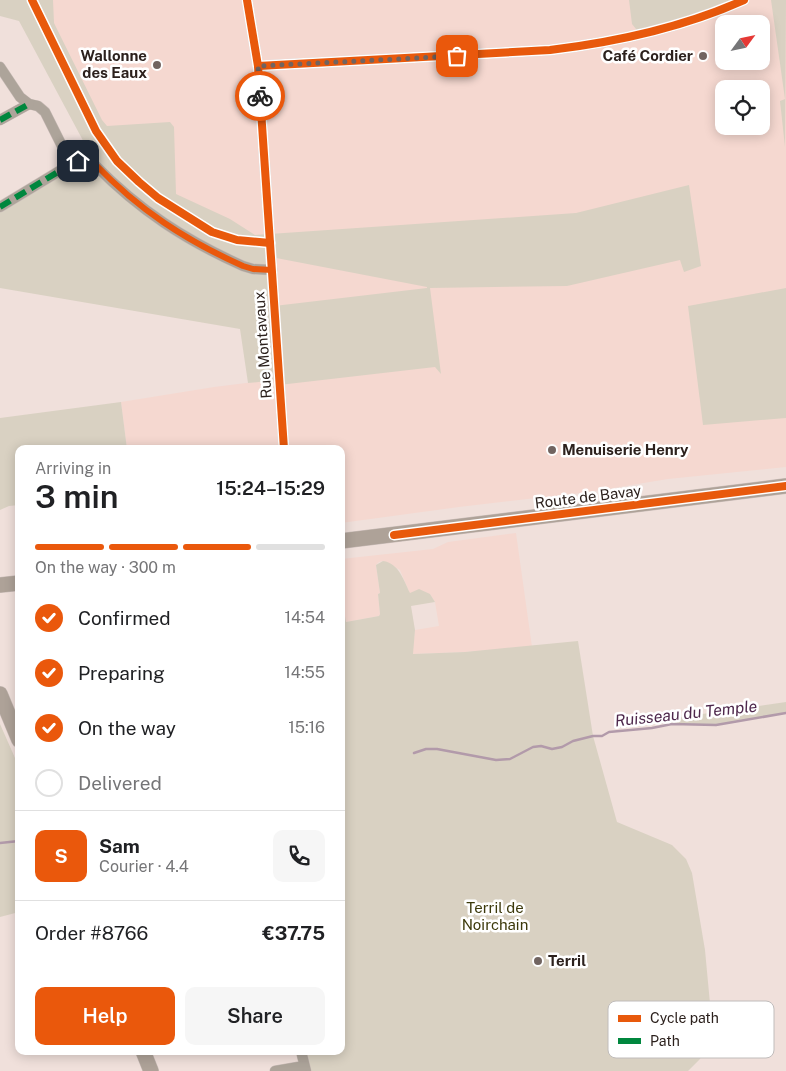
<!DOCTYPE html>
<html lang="en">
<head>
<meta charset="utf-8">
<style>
	:root { --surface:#fff; --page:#f6f6f6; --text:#202124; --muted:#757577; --line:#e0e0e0; --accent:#ea580c }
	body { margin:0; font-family:"Public Sans",sans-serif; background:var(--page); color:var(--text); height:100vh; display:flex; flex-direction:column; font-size:19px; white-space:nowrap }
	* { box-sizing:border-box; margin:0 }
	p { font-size:16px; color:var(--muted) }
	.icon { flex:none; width:28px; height:28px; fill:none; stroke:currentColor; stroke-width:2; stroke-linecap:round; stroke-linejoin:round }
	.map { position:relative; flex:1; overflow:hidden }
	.sheet { position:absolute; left:15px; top:445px; width:330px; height:610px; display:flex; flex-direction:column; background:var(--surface); border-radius:10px; box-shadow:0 2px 12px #0003 }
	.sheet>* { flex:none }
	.needle { width:32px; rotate:57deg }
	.fabs { position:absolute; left:715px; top:15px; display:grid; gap:10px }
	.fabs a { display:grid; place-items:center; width:55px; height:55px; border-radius:10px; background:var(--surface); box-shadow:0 2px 12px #0003; font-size:25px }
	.pin { position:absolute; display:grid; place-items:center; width:42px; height:42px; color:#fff; margin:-21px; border-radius:10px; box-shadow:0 2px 8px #0006 }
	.courier { position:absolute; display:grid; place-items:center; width:50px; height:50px; margin:-25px; border:4px solid #ea580c; border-radius:50%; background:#fff; color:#222; box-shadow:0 1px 6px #0007 }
	.overview em { font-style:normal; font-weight:600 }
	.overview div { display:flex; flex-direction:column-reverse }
	.overview { display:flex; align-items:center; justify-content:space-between; height:85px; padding:0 20px }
	h1 { font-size:32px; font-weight:600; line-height:38px }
	.bar { display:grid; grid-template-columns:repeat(4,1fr); gap:8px 5px; align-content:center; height:60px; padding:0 20px }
	.bar i { height:6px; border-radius:4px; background:var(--line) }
	.bar .on { background:var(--accent) }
	.bar p { grid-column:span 4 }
	.line { display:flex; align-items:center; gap:12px; padding:0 20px; border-top:1px solid var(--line) }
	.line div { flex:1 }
	.round { display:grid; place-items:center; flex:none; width:52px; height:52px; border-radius:10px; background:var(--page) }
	ol { padding:0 20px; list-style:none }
	li { display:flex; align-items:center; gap:15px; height:55px }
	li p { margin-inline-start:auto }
	li .icon { padding:5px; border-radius:50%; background:var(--accent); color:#fff; stroke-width:4 }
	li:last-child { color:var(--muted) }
	li i { width:28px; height:28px; border:2px solid var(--line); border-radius:50% }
	.primary-button { display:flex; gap:10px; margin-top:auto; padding:10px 20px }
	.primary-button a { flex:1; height:58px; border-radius:10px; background:var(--accent); color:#fff; font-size:20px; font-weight:600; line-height:58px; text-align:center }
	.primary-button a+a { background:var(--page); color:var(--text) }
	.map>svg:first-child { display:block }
	.built { fill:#f5d8d0; fill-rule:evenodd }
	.green { fill:#d9d1c2; fill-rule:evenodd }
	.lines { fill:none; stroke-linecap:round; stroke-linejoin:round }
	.stream { stroke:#b29aaa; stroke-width:2.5 }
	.street-casing { stroke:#cbbeba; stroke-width:11 }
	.secondary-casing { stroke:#cbbeba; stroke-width:16 }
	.street { stroke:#ada49a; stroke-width:10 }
	.secondary { stroke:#aea298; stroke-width:15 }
	.quiet { stroke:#00873e; stroke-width:6; stroke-dasharray:12 6; stroke-linecap:butt }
	.cycleway-casing { stroke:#fff; stroke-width:11 }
	.cycleway { stroke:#e8590c; stroke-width:8 }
	.done { stroke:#716460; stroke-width:5; stroke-dasharray:0 9 }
	.route { stroke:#ea580c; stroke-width:6 }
	.poi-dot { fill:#716460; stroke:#fff; stroke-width:2 }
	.labels { text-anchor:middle; stroke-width:5; stroke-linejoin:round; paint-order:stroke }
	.poi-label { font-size:15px; font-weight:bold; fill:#2c211d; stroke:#fff; text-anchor:end }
	.street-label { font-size:15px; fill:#2c211d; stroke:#fff }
	.park-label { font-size:15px; fill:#3c390b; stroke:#fff }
	.water-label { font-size:16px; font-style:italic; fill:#4e284c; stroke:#fff }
	.key { fill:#fff; stroke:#c0bcbb; stroke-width:1 }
	.key-label { font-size:14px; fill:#2c211d }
</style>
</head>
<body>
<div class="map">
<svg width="786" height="1071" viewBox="0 0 786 1071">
	<rect width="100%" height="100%" fill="#f0e0db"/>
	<g class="built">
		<path d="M9,0H786V467L668,479L589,492L459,507L341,523V449H127L121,402L214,387L278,379L270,257L101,171ZM724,24H761V61H724ZM724,89H761V126H724Z"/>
		<path d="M516,533L532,647L465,652L412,654L415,630L439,626L435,602L430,594H410L400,570L383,561L379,562L376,565L380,593L378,594L380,614L379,616L346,622L341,594V559L433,549L448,542Z"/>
	</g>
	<g class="green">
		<path d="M0,0H53L54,23L102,120L107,126L170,122L174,127L176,194L230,219L255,235L576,213L689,185L701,266L684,272L680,260L567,286L430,288L441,374L435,367L279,385L278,380L248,383L240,329L0,288V207L71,164L95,163L19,21L0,16ZM271,257L427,287V288L274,306Z"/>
		<path d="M629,0H744L640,34L632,24Z"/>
		<path d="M771,0H786L785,147L780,101L785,99Z"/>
		<path d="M786,288V418L703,425L688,306Z"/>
		<path d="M121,402L127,449H19V505L9,506L0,510V418Z"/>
		<path d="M383,561C399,563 404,581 410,593L419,589L430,594L435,602L411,606L415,630L413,654L465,652L578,641L593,736L617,822L672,845L686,859L692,873L705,950L712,1025L700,1059L688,1071H306L301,1051H341V594L346,622L379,616L380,614L378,594L380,593L376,565Z"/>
		<path d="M786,702V713L716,725L672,724L674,718Z"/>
		<path d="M0,724L19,767V912L0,917Z"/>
	</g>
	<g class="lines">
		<g class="stream">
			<path d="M414,753L426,749H437L496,760L510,759L533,747L541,746L552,749L562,747L573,741L593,736H602L609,732L652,728L672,724L716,725L786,713"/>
			<path d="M0,843L19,841"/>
		</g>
		<defs>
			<g id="street">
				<path d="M247,0L258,66L284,449"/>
				<path d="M258,66L550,50C616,42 684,27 744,0"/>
				<path d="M0,67L20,97L29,104L38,106L45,112L71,164"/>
				<path d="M0,120L29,104"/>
				<path d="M0,207L71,164C81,159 86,158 95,165C139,210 185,240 243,266L253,269L272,270"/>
				<path d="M301,1051L306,1071"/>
				<path d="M275,1071L304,1066"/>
			</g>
			<g id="secondary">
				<path d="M341,541L786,486"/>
				<path d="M0,585L19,583"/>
				<path d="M0,694L19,740"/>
				<path d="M143,1051L151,1071"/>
			</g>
		</defs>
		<use href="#street" class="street-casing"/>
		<use href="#secondary" class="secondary-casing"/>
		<use href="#street" class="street"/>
		<use href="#secondary" class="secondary"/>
		<g class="quiet">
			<path d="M0,120L29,104"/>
			<path d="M0,207L71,164"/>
		</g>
		<defs>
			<g id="cycleway">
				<path d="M32,0L96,131L117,161L139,182L158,198L212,232L237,240L270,243"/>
				<path d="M247,0L258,66L284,449"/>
				<path d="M258,66L550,50C616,42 684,27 744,0"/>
				<path d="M394,535L786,486"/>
			</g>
		</defs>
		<use href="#cycleway" class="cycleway-casing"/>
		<use href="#cycleway" class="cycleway"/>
	</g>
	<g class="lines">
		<path class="done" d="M260,96L258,66L457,56"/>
		<path class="route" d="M78,161C85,158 89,160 95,164C139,210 185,240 243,266L253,269L272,270L260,96"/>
	</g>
	<g class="poi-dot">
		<circle cx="703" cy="56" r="5"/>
		<circle cx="157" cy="65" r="5"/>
		<circle cx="552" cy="450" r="5"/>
		<circle cx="538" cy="961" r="5"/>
	</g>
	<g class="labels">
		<g class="poi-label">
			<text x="147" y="61">Wallonne<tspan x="147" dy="17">des Eaux</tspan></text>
			<text x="693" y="61">Café Cordier</text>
			<text x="562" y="455" text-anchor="start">Menuiserie Henry</text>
			<text x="548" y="966" text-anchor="start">Terril</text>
		</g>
		<g class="street-label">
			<text transform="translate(263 345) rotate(-94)" y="5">Rue Montavaux</text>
			<text transform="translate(588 497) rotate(-7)" y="5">Route de Bavay</text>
		</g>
		<g class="park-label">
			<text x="495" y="913">Terril de<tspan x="495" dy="17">Noirchain</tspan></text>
		</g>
		<g class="water-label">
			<text transform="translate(686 713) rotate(-6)" y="6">Ruisseau du Temple</text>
		</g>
	</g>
	<rect x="608" y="1001" width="166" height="57" rx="8" class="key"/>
	<rect x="618" y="1015" width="23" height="7" fill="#e8590c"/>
	<rect x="618" y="1038" width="23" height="6" fill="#00873e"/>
	<g class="key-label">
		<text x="650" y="1023">Cycle path</text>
		<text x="650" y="1046">Path</text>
	</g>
</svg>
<div class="fabs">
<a><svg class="needle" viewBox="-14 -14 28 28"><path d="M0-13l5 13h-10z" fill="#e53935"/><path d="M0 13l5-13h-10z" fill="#757577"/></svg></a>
<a><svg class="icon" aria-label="locate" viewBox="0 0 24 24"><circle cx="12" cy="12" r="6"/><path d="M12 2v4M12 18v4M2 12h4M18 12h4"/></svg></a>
</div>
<div class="pin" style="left:457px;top:56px;background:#ea580c"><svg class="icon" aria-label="bag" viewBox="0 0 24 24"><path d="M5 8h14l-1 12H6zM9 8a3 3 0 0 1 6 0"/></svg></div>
<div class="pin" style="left:78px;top:161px;background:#1f2937"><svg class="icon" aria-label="home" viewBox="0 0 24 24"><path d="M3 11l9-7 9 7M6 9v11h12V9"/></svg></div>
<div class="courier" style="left:260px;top:96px"><svg class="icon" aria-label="bike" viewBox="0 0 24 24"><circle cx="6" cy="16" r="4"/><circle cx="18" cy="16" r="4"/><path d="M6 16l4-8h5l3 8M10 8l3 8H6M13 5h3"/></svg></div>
<section class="sheet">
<div class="overview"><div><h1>3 min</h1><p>Arriving in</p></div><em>15:24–15:29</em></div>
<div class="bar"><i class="on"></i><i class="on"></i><i class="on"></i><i></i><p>On the way · 300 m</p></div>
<ol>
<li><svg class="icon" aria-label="check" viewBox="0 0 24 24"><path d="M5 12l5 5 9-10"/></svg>Confirmed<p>14:54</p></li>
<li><svg class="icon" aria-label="check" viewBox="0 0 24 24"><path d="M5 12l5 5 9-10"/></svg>Preparing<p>14:55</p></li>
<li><svg class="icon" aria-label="check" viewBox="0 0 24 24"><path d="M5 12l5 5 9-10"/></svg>On the way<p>15:16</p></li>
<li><i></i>Delivered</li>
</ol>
<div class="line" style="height:90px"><b class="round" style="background:var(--accent);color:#fff">S</b><div><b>Sam</b><p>Courier · 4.4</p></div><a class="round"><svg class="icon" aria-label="phone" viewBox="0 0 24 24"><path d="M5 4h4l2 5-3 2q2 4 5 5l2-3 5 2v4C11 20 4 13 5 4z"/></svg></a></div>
<div class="line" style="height:65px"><div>Order #8766</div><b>€37.75</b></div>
<div class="primary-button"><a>Help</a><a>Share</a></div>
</section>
</div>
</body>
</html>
